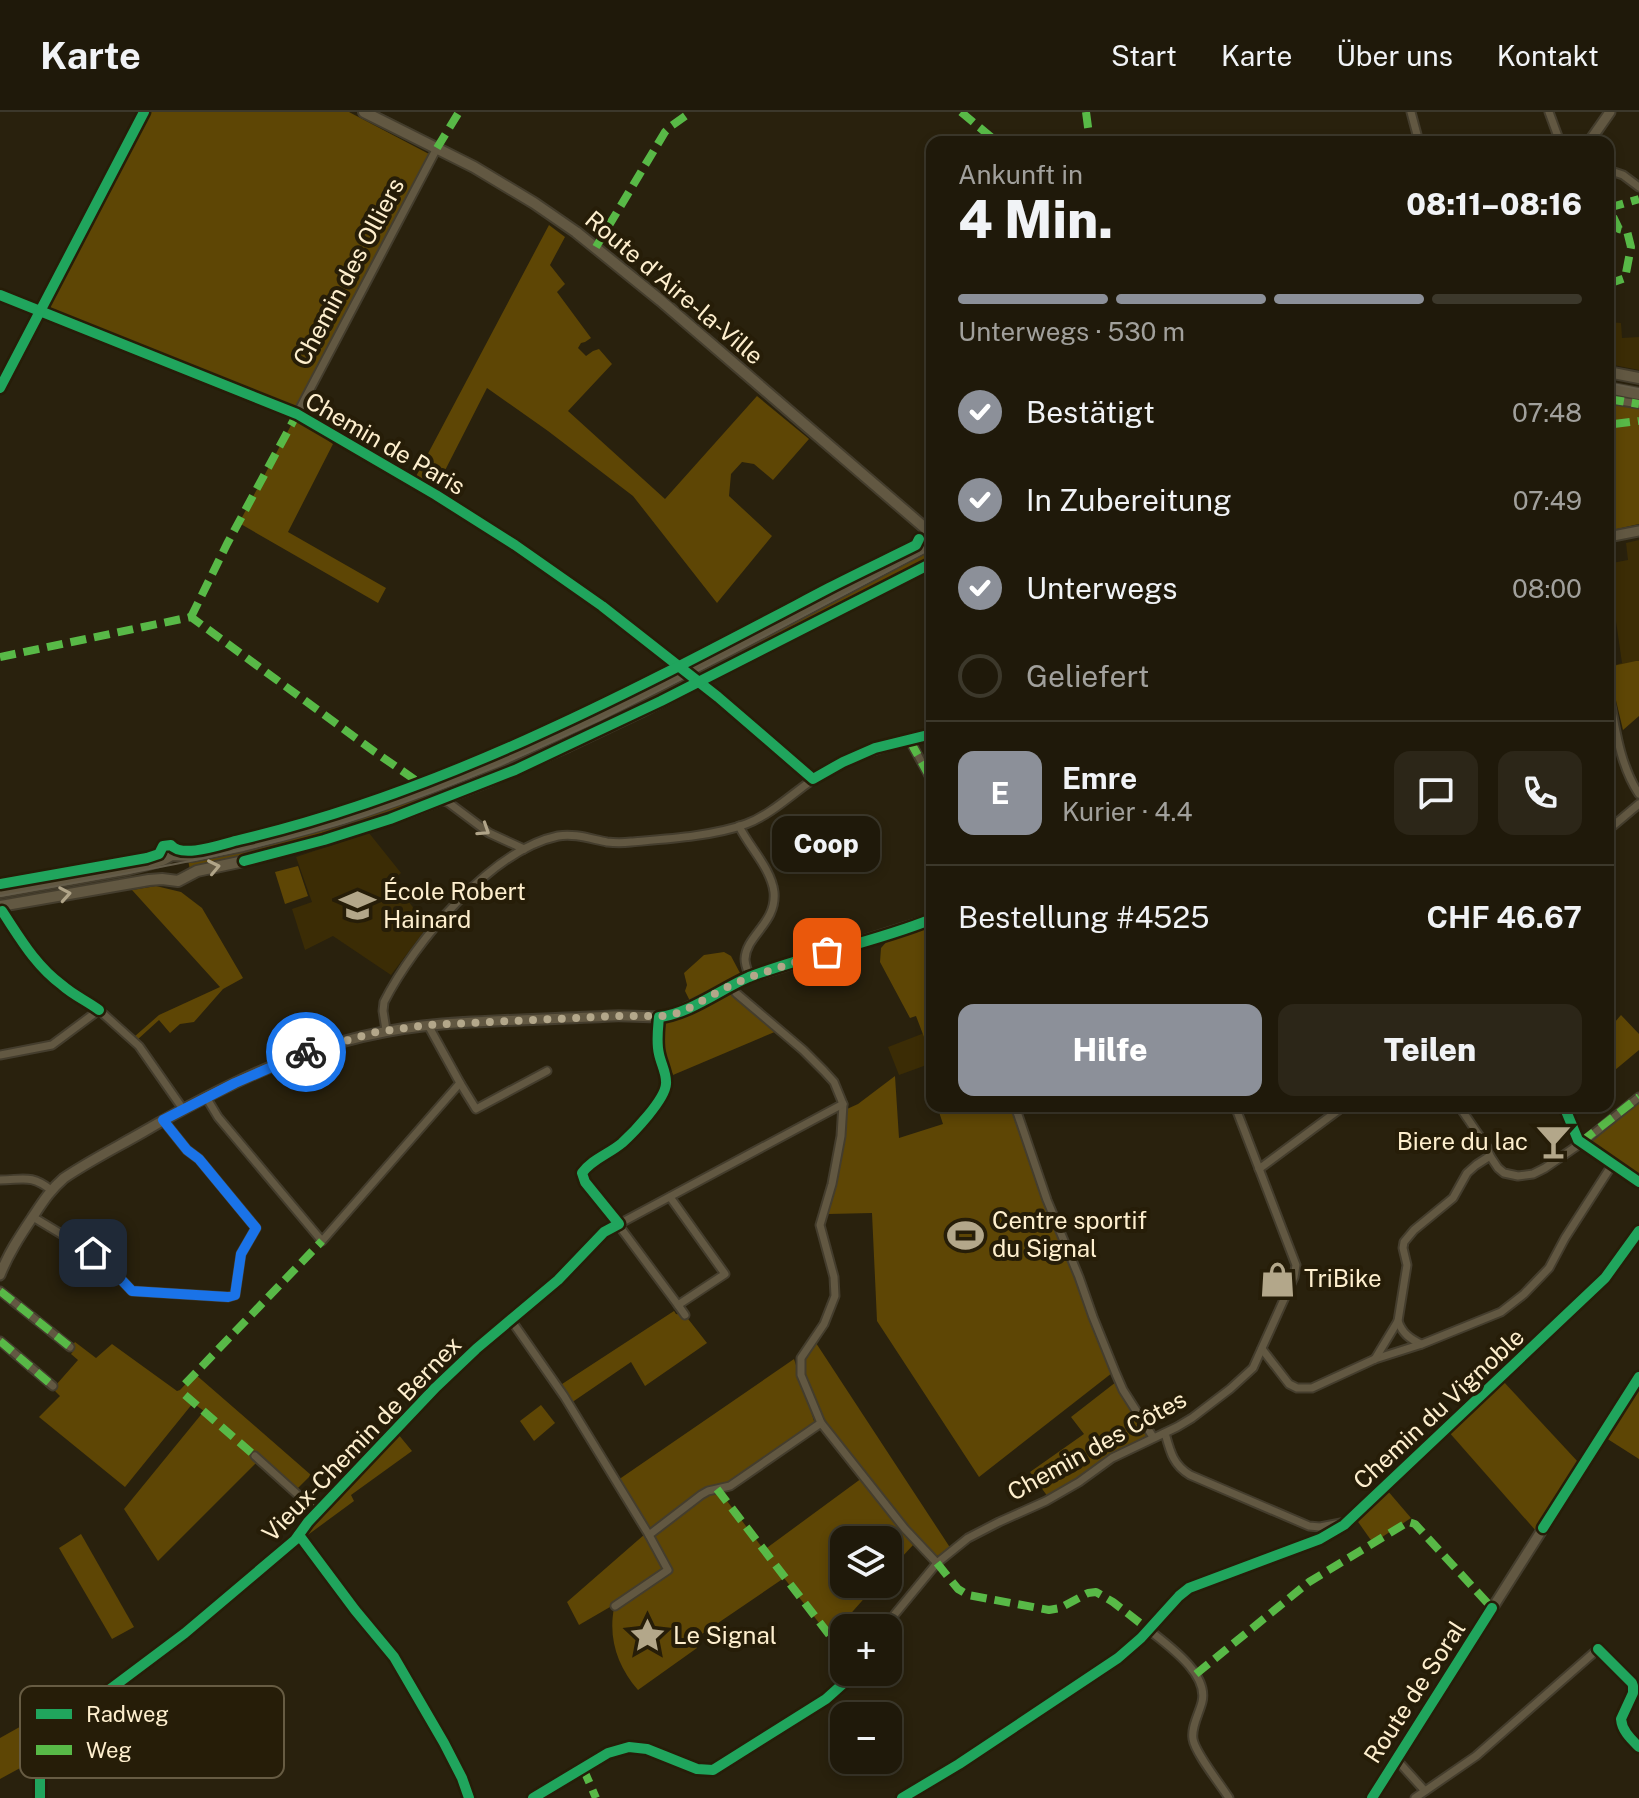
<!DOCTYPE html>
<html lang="de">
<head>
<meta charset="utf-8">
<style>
	:root { --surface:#1f190a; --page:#2c2618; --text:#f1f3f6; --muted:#a1a09c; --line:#3c382b; --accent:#8c9099 }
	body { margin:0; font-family:"Public Sans",sans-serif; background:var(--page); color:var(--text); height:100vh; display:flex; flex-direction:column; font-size:30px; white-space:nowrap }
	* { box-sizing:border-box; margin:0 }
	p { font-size:26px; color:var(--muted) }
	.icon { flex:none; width:44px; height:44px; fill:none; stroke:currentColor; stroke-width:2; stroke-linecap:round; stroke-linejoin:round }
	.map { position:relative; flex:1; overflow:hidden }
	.side { position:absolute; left:926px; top:24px; width:688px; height:976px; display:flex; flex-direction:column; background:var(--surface); border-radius:16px; box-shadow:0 4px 12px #0003,0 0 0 2px var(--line) }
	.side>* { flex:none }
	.tools { position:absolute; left:830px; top:1414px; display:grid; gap:16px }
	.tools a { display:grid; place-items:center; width:72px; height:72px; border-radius:16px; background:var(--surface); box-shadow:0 4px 12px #0003,0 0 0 2px var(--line); font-size:40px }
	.pin { position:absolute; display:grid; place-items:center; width:68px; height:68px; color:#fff; margin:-34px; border-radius:16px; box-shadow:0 4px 12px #0006 }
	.courier { position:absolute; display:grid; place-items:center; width:80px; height:80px; margin:-40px; border:6px solid #1a73e8; border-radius:50%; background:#fff; color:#222; box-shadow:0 2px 10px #0007 }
	.bubble { position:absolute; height:56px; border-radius:16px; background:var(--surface); box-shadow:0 4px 12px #0003,0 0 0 2px var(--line); font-size:26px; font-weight:800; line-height:56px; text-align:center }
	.headline em { font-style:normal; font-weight:800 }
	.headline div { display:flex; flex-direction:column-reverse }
	.headline { display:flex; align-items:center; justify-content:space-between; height:136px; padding:0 32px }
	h1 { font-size:52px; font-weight:800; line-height:60px }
	.bar { display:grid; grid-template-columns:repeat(4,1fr); gap:12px 8px; align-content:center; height:96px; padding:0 32px }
	.bar i { height:10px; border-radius:6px; background:var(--line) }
	.bar .selected { background:var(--accent) }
	.bar p { grid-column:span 4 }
	.line { display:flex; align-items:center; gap:20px; padding:0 32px; border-top:2px solid var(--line) }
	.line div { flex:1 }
	.round { display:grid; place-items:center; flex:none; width:84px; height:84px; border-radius:16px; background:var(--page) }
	ol { padding:0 32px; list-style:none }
	li { display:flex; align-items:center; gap:24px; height:88px }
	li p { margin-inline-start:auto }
	li .icon { padding:8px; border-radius:50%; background:var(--accent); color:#fff; stroke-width:4 }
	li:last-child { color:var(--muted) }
	li i { width:44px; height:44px; border:4px solid var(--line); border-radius:50% }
	.action { display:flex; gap:16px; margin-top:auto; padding:16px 32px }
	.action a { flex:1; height:92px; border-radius:16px; background:var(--accent); color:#fff; font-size:32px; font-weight:800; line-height:92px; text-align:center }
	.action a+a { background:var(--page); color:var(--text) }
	header { display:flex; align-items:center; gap:48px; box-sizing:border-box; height:112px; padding:0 40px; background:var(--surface); border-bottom:2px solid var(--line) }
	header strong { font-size:38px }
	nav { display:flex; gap:44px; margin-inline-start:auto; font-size:28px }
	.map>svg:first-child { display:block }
	.built { fill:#3b2c05 }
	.green { fill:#5e4605 }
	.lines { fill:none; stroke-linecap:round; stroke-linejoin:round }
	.minor-casing { stroke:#443d2d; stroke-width:11 }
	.tertiary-casing { stroke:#443d2d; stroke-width:13 }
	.secondary-casing { stroke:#443d2d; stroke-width:14 }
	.minor { stroke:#625842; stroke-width:7 }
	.tertiary { stroke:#625842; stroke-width:9 }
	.secondary { stroke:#625842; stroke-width:10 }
	.tram { stroke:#645c49; stroke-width:2 }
	.quiet { stroke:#58b947; stroke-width:8; stroke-dasharray:16 8; stroke-linecap:butt }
	.cycleway-casing { stroke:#261d08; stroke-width:15 }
	.cycleway { stroke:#20a55d; stroke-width:10 }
	.oneway { stroke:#b0a488 }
	.done { stroke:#b3a78a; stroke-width:8; stroke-dasharray:0 14.4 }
	.route { stroke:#1a73e8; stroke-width:10 }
	.labels { text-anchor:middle; stroke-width:8; stroke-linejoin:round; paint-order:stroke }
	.street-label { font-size:24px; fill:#feefce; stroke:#261d08 }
	.poi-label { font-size:24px; fill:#feefce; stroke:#261d08; text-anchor:start }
	.key { fill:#261d08; stroke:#675c43; stroke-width:2 }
	.key-label { font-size:22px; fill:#feefce }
</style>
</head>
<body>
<header>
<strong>Karte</strong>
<nav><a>Start</a><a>Karte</a><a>Über uns</a><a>Kontakt</a></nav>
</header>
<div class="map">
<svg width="1639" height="1686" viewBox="0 0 1639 1686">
	<rect width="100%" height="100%" fill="#29210d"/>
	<g class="built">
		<path d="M1608,210L1621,211L1622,226L1639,225V258L1608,252Z"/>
		<path d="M1639,428V604L1608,555L1622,551L1609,461L1614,460L1612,451L1628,448L1626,431Z"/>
		<path d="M369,721L401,761L392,769L428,814L391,863L333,824L305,838L292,797L312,790L296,745Z"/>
		<path d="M932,918V951L899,963L888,935Z"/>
	</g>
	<g class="green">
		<path d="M146,0H349L429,42L428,50L298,294L289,297L51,201L47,190Z"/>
		<path d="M549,113L565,125L550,153L565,172L557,180L591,226L585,230L581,231L578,236L586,244L593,239L599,237L612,252L568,299L665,387L757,284L809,327L773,368L754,352L742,350L731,362L729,384L772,424L717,491L633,384L548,319L487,276L434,380L414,368Z"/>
		<path d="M1608,284L1639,290V412L1608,419Z"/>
		<path d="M296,304L332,325L329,329L333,332L288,420L386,476L378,491L239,411Z"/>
		<path d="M932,435V445L698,567L690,561Z"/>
		<path d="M1636,549H1639V604L1623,618L1608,555Z"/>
		<path d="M680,566L684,575L516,655L513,649L456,673L454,670Z"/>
		<path d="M447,673L451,682L323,726L190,758L188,748Z"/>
		<path d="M298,754L308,784L285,792L275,760Z"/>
		<path d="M156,774L181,780L202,796L243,866L223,877L194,910L180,912L170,921L159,908L137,928L134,925L159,903L220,875L132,778Z"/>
		<path d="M932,812V946L916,904L910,906L880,850L881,836L889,827Z"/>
		<path d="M724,840L731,844L740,861L729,870L777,919L673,963L664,940L663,910L690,889L685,879L687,873L684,861L704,843Z"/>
		<path d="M1621,903L1639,922V938L1615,958L1608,950V918Z"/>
		<path d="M895,964L899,1026L943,1012L939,1000L951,997L950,994H1013L1060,1126L1112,1261L979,1365L877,1209L872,1101L828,1102L847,997L858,992Z"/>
		<path d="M1639,989V1065L1620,1054L1594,1034L1592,1029L1604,1016Z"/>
		<path d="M674,1199L676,1202L685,1203L707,1231L645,1274L631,1250L571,1291L559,1274Z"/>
		<path d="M75,1230L96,1246L112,1232L177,1279L180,1278L195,1262L311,1363L294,1380L259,1348L158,1449L124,1397L204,1299L193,1291L125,1375L39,1305L60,1284L55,1279L58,1275L56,1273L78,1248L71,1242L74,1238L71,1235Z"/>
		<path d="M816,1231L951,1437L935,1445L890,1395L823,1307L804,1262V1248Z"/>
		<path d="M794,1247L815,1312L718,1377L764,1438L862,1366L896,1413L914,1432L888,1460V1428H844V1472H877L830,1525L784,1466L693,1528L697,1536L638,1578C618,1555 608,1527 614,1496L610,1495L579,1513L567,1490L645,1422L618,1368Z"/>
		<path d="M1502,1268L1579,1351L1536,1419L1448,1319Z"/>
		<path d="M1116,1270L1148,1321L1146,1325C1113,1344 1082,1367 1048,1385L1030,1360L1084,1322L1071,1305Z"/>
		<path d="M1639,1274V1347L1606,1326L1620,1303H1623V1299Z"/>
		<path d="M541,1293L555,1311L534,1329L520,1309Z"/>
		<path d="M398,1322L412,1339L351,1383L354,1389L305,1425L307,1414L394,1323L398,1324Z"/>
		<path d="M1387,1378L1411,1406L1373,1431L1356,1407Z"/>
		<path d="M81,1422L134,1515L112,1527L59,1436Z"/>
		<path d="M25,1612L44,1643L0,1667V1626Z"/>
	</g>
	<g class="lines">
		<defs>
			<g id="minor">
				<path d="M1411,0L1419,30"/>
				<path d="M1549,0L1560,30"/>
				<path d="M1608,58L1623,63L1639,75"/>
				<path d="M1608,287L1639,292"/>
				<path d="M297,302L437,36"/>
				<path d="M708,566L707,571L709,577L813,667"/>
				<path d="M1608,577C1615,613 1619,652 1639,682"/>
				<path d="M910,629L932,669"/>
				<path d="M442,688L449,691L489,721L524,737"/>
				<path d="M739,714C749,735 771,756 774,780C777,811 746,823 745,847C745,854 748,859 750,865"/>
				<path d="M1608,718L1639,692"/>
				<path d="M731,874L736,881L803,938L824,959L834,970L843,992L841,1024L832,1072L820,1113L834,1165L835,1184L824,1212L801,1246V1263L821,1311L905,1417L937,1451"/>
				<path d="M659,905C658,916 656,926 658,937C660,950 670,966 664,980C657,996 633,1022 619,1033C608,1042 585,1049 582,1064L678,1193"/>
				<path d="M386,918L383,899L384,890C414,831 491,738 558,724C574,721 591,727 607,730C615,731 623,731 631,730C666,727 714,724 746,712C777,700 799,674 828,658C862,639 896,633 932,622"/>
				<path d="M0,943L52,933L99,898L139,934L183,997"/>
				<path d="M460,971L476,997L547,959"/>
				<path d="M206,985L218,1005L322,1129L460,971L428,913"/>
				<path d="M1015,994L1047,1088L1079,1165L1093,1205L1116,1262L1123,1278L1153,1325"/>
				<path d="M1459,994L1487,1035L1490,1044L1498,1056L1504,1061L1518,1064L1533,1062L1545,1056L1587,1027L1639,985"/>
				<path d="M1564,994L1578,1028L1639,1070"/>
				<path d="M1259,1057L1344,994"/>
				<path d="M0,1068C23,1068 31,1062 51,1078"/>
				<path d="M670,1085L725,1162L678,1193L685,1203"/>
				<path d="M33,1105L101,1146L132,1179L228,1185L235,1183L241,1142L256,1116L199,1047L187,1038L163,1008"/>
				<path d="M0,1179L70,1235"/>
				<path d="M511,1208L564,1284L649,1423"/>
				<path d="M1398,1209C1402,1221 1410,1227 1421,1232"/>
				<path d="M0,1229L53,1274"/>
				<path d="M1262,1237L1289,1272L1297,1276H1312L1375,1247L1422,1232L1501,1200L1524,1182L1549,1156L1565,1126L1612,1053"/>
				<path d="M1375,1247L1398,1209L1407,1153L1403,1136L1404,1130L1414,1118L1453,1086L1467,1061L1476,1053L1490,1044"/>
				<path d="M1165,1321C1170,1339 1173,1353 1190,1363L1309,1414L1320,1415L1346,1410"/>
				<path d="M255,1344L317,1400"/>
				<path d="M1234,1459L1320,1427L1351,1408L1605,1166L1639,1119"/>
				<path d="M615,1494L668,1458L649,1423L701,1383L708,1379L730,1374L821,1311"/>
				<path d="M887,1516L895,1502L937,1451L968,1426L999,1410L1046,1389L1079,1370L1112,1346L1177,1315L1192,1306L1230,1277L1253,1256L1294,1165L1296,1153L1235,994"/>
				<path d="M1149,1518C1169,1534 1209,1562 1202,1590C1199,1602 1191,1615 1193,1627C1195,1641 1221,1673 1229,1686"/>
				<path d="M1396,1647L1425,1679"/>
				<path d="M40,1686V1663L44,1643L50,1630L60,1618L89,1593L185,1521L295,1428L308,1410L422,1287L476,1237L558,1168L604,1120L843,992"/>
				<path d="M1415,1686L1476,1644L1598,1537L1632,1571L1633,1574V1581L1621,1607C1622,1619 1631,1627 1639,1635"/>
			</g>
			<g id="tertiary">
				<path d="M1589,30L1610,0"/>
				<path d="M1608,425L1639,419"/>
				<path d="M0,1163C8,1142 20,1124 32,1106C42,1091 50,1078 64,1066C89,1049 117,1035 143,1020C240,964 329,921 442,912C499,908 555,907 612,904C632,903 653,907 672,903L750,865L932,807"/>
				<path d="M1372,1686L1639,1265"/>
			</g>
			<g id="secondary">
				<path d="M364,0L474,55L534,91L576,120L660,188L932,422"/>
				<path d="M1608,260L1639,266"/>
				<path d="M1608,276L1639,282"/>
				<path d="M0,780L129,757L163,748L172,743L193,744L243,734L342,707L428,677L500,649L597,605L730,538L932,431"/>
				<path d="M0,794L149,768L162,767L178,769L197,759L244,749L324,728L414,698L486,670L568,634L640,600L932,451"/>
			</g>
		</defs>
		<use href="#minor" class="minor-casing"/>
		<use href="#tertiary" class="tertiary-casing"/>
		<use href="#secondary" class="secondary-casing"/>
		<use href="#minor" class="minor"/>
		<use href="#tertiary" class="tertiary"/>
		<use href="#secondary" class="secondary"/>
		<g class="tram">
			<path d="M1608,271L1639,277"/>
			<path d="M0,784C123,762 246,743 365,704C564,638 747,532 932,436"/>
		</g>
		<g class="quiet">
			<path d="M961,0L997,30"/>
			<path d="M1086,0L1090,30"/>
			<path d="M437,36L459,0"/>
			<path d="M1608,96L1639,87"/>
			<path d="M596,135L665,20L670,15L691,0"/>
			<path d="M1608,172L1625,166L1631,135L1627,119L1619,117L1609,96"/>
			<path d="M1608,196L1609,200H1608"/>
			<path d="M1608,287L1639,292"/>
			<path d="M1614,312L1639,309"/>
			<path d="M191,505L227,432L297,302"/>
			<path d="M0,545L191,505L375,640L421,672"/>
			<path d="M910,629L932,669"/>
			<path d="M1581,1030L1639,985"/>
			<path d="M0,1179L70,1235"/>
			<path d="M0,1229L53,1274"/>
			<path d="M185,1272L322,1129"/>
			<path d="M185,1283L255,1344"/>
			<path d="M717,1377L844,1542"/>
			<path d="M937,1451L958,1477L968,1483L1049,1498L1060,1496L1088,1481L1096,1480L1113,1490L1149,1518"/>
			<path d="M1196,1562L1309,1470L1408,1410L1415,1412L1492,1496"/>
			<path d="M583,1656L596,1686"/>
		</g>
		<defs>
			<g id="cycleway">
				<path d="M0,183L297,302L436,383L515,433L602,494L718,585L813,667L843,650L875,636L932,622"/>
				<path d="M0,276L144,0"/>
				<path d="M244,749L324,728L390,707L515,658L661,589L932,451"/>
				<path d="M0,772L147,746L159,742L163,734L171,733C182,747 222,732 239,728C449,679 640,575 829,476C858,461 888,447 916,433L919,427"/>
				<path d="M2,799C20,826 35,853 62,873C73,883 87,889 99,898"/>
				<path d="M1564,994L1578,1028L1639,1070"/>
				<path d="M1543,1416L1639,1265"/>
				<path d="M299,1423L355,1498L394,1545L444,1631L462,1666L469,1686"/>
				<path d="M1598,1537L1632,1571L1633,1574V1581L1621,1607C1622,1619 1631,1627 1639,1635"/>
				<path d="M40,1686V1663L44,1643L50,1630L60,1618L89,1593L185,1521L295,1428L308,1410L436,1275L476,1237L558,1168L604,1120L619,1112L585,1070L582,1061C592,1047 609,1042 622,1031C633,1021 665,988 666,972C667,962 661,952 659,942C656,930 658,917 659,905C689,902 721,877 749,865C809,842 873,831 932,807"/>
				<path d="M533,1686L608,1641L629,1635L647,1637L697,1657L713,1658L826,1587L856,1560"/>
				<path d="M902,1686L959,1652L1118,1546L1141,1526L1179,1484L1189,1476L1320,1427L1344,1413L1605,1166L1639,1119"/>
				<path d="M1372,1686L1492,1496"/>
			</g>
		</defs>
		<use href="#cycleway" class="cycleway-casing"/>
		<use href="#cycleway" class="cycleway"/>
	</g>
	<defs><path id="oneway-chevron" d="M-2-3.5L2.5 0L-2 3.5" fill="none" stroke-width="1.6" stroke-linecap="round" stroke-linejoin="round" transform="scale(2)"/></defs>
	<g class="oneway">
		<use href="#oneway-chevron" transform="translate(484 718) rotate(33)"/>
		<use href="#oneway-chevron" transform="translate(214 755) rotate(-12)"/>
		<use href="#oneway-chevron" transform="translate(65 782) rotate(-10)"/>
	</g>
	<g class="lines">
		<path class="done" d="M306,940L376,920L428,913L617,904H666L682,900L725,876L750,865L827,840"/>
		<path class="route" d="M93,1141L101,1146L132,1179L228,1185L235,1183L241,1142L256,1116L199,1047L187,1038L163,1008L235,971L306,940"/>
	</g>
	<defs>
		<symbol id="school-bare" viewBox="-9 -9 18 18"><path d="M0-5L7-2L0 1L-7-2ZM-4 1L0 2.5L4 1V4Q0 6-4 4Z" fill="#b3a78a" stroke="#261d08" stroke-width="2.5" paint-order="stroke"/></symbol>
		<symbol id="bar-bare" viewBox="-9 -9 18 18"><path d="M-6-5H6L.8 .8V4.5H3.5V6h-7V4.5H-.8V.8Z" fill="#b3a78a" stroke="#261d08" stroke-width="2.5" paint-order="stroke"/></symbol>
		<symbol id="stadium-bare" viewBox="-9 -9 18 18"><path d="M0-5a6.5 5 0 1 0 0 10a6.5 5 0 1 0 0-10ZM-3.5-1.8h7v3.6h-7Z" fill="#b3a78a" stroke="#261d08" stroke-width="2.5" paint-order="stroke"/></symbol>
		<symbol id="shop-bare" viewBox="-9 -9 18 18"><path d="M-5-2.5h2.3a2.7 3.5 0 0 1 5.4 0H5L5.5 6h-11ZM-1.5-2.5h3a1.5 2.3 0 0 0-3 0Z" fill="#b3a78a" stroke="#261d08" stroke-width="2.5" paint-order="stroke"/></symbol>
		<symbol id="sight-bare" viewBox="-9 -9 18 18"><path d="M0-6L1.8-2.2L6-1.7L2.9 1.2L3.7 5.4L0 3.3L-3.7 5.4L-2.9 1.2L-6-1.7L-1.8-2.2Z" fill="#b3a78a" stroke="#261d08" stroke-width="2.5" paint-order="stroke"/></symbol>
	</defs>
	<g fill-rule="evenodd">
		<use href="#school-bare" x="332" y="768" width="51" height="51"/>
		<use href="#bar-bare" x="1528" y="1004" width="51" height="51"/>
		<use href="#stadium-bare" x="940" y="1098" width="51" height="51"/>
		<use href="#shop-bare" x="1252" y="1142" width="51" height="51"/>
		<use href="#sight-bare" x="622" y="1498" width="51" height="51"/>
	</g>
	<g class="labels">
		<g class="street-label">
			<text transform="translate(349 160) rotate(-62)" y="8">Chemin des Olliers</text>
			<text transform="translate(674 176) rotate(40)" y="8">Route d'Aire-la-Ville</text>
			<text transform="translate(385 332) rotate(30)" y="8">Chemin de Paris</text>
			<text transform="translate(1439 1297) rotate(-43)" y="8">Chemin du Vignoble</text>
			<text transform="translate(362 1327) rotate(-46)" y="8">Vieux-Chemin de Bernex</text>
			<text transform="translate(1097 1334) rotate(-29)" y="8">Chemin des Côtes</text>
			<text transform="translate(1415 1580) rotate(-57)" y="8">Route de Soral</text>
		</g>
		<g class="poi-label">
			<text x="383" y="788">École Robert<tspan x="383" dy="28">Hainard</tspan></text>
			<text x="1528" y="1038" text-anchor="end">Biere du lac</text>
			<text x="992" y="1117">Centre sportif<tspan x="992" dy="28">du Signal</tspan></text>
			<text x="1304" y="1175">TriBike</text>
			<text x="673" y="1532">Le Signal</text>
		</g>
	</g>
	<rect x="20" y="1574" width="264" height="92" rx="12" class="key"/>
	<rect x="36" y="1597" width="36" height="10" fill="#20a55d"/>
	<rect x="36" y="1633" width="36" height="10" fill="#58b947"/>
	<g class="key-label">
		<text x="86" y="1610">Radweg</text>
		<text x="86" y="1646">Weg</text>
	</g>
</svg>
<div class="tools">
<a><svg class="icon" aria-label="layers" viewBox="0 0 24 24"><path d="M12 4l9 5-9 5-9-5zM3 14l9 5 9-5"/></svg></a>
<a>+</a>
<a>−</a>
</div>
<div class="pin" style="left:827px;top:840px;background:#ea580c"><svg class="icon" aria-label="bag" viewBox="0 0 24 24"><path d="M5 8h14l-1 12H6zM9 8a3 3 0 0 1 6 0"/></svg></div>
<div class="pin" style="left:93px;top:1141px;background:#1f2937"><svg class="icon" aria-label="home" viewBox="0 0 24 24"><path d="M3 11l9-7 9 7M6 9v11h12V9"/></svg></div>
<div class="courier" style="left:306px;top:940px"><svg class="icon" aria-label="bike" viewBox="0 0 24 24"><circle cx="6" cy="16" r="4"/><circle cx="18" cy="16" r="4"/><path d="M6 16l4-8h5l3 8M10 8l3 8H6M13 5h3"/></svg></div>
<div class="bubble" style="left:772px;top:704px;width:108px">Coop</div>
<section class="side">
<div class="headline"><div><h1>4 Min.</h1><p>Ankunft in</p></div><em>08:11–08:16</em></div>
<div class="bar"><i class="selected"></i><i class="selected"></i><i class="selected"></i><i></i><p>Unterwegs · 530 m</p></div>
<ol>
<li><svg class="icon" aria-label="check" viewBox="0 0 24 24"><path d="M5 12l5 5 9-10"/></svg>Bestätigt<p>07:48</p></li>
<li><svg class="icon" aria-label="check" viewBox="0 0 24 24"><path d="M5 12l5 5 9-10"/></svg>In Zubereitung<p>07:49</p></li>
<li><svg class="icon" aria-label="check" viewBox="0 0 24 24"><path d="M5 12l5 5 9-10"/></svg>Unterwegs<p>08:00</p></li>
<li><i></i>Geliefert</li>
</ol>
<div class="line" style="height:144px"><b class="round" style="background:var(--accent);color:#fff">E</b><div><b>Emre</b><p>Kurier · 4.4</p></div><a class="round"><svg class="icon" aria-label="chat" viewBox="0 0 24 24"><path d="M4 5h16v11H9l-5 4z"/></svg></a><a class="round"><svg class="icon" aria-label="phone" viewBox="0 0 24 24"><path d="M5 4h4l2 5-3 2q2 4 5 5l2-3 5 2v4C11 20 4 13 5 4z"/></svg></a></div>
<div class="line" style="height:104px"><div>Bestellung #4525</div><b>CHF 46.67</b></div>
<div class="action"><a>Hilfe</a><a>Teilen</a></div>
</section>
</div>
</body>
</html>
